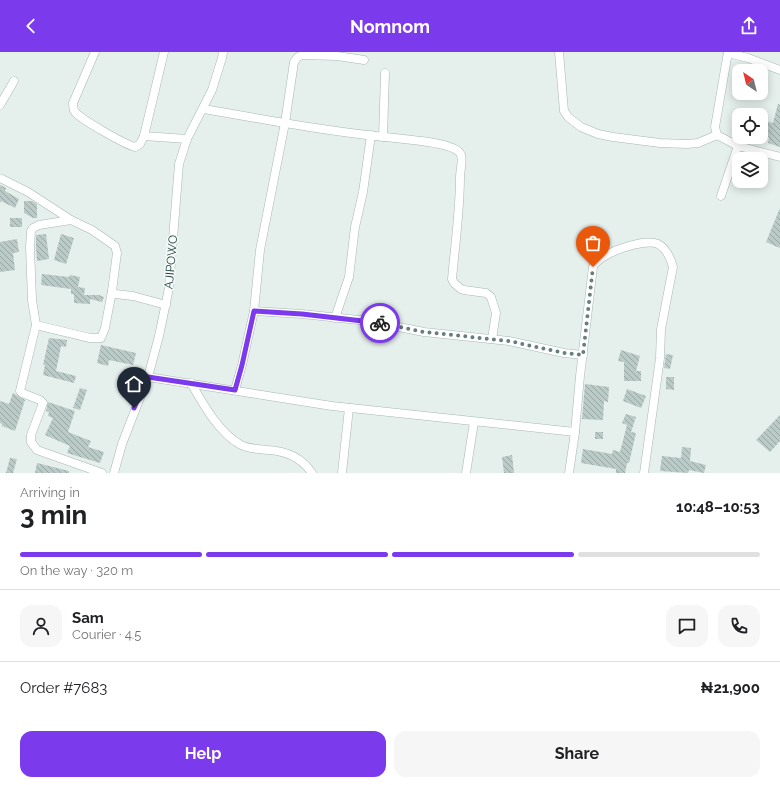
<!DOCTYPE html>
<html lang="en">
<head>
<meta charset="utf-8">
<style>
	:root { --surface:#fff; --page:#f6f6f6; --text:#202124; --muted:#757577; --line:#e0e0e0; --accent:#7c3aed }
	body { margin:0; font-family:Raleway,sans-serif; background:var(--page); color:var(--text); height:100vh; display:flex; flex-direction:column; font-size:15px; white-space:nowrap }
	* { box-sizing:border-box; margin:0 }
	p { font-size:13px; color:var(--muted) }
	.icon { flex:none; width:22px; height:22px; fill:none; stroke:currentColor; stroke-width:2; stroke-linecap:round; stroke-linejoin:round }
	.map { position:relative; height:421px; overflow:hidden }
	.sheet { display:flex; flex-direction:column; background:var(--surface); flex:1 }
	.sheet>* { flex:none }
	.needle { width:26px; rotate:325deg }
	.controls { position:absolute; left:732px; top:12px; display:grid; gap:8px }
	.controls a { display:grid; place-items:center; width:36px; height:36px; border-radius:8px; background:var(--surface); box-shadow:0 2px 10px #0003; font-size:20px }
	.pin { position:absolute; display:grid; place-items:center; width:34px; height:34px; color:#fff; margin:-41px -17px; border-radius:50% 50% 50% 0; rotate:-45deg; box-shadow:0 0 4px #0007 }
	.pin .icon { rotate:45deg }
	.courier { position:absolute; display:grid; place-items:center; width:40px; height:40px; margin:-20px; border:3px solid #7c3aed; border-radius:50%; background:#fff; color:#222; box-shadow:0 1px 5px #0007 }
	.head em { font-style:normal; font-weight:700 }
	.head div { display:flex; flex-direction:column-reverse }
	.head { display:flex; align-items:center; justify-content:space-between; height:68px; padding:0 20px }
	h1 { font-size:26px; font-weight:700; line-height:30px }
	.bar { display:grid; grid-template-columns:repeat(4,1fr); gap:6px 4px; align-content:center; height:48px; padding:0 20px }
	.bar i { height:5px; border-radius:3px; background:var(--line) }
	.bar .selected { background:var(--accent) }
	.bar p { grid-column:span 4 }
	.line { display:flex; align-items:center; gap:10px; padding:0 20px; border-top:1px solid var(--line) }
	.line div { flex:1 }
	.round { display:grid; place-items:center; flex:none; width:42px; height:42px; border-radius:12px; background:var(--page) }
	.cta { display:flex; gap:8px; margin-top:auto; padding:8px 20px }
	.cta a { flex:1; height:46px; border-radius:12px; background:var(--accent); color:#fff; font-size:16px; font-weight:700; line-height:46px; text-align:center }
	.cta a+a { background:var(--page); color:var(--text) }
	header { display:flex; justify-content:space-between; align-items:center; height:52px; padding:0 20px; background:var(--accent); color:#fff; font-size:18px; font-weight:700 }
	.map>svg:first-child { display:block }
	.building { fill:url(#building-back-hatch) }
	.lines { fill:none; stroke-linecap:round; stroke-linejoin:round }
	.minor-casing { stroke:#a7b8b5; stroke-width:9 }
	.minor { stroke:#fff; stroke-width:8 }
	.done { stroke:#667f7c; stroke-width:4; stroke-dasharray:0 7.2 }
	.route { stroke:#7c3aed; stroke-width:5 }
	.labels { text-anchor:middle; stroke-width:3; stroke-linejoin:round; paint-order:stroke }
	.street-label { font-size:12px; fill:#22433f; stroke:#f6fbf9 }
</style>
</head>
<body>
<header><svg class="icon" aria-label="back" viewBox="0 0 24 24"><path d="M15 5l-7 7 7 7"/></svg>Nomnom<svg class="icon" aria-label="share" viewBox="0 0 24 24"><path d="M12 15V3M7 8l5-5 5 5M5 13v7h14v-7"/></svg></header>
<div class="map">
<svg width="780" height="421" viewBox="0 0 780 421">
	<defs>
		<pattern id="building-back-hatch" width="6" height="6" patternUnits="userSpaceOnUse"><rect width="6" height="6" fill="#bacac6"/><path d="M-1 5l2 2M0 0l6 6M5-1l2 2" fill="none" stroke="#97a6a2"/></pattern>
	</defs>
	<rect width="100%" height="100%" fill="#e5efec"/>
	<g class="building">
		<path d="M778,52L780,53V95L768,91L769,85L761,84V68L773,71Z"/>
		<path d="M0,133L6,136L5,139L19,147L15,156L1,149L0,151Z"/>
		<path d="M24,149H32L37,152V166H33L24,161Z"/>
		<path d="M780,156V196L766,190Z"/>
		<rect x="10" y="166" width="12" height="9"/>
		<path d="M46,182L49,207L37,209L36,195V183Z"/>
		<path d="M61,182L74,186L66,212L54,208Z"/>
		<path d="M17,187L19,200L13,201L15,218L0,220V190Z"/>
		<path d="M42,222L69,225L70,223L80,225L78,235L85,236L84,243H99L104,245L102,250L90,247V252L74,251V242H71V237L41,233Z"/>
		<path d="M49,286L67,288L66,295L61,294L56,319L76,324L74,331L43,323L45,313H43Z"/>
		<path d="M101,293L136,301L133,313L109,308L108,314L97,311Z"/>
		<path d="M621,298L640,304L636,319H641V329H624V310L618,309Z"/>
		<path d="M666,302L673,303L670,317L664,316Z"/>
		<path d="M666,325H674V338L666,337Z"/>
		<path d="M585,332L609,335L608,350L604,349L603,368L582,367Z"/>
		<path d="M80,336L87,338L80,358L73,356Z"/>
		<path d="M627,337L646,344L641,356L623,349Z"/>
		<path d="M13,341L25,348L15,379L2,374V372L0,371V349L9,352Z"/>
		<path d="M48,350L75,359L68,380L91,389L88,395L104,400L100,411L67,401L70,394L45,383L53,366L48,364L49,360L46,359Z"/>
		<path d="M626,362L636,365L631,380L636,381L629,411H627L625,421H616V417L581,411L583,397L612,402L613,398L620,400L627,373L622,371Z"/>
		<path d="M780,363V389L770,400L756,388Z"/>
		<rect x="595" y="380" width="8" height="7"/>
		<path d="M682,395L691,396L690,409L706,413L704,421L689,418L688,421L660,419L662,404L681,406Z"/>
		<path d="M512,403L514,421H504L502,405Z"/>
		<path d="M10,406L17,407L13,421H6Z"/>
		<path d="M37,411L69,419V421H35Z"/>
	</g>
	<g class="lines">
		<defs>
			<g id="minor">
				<path d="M95,0L73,51C73,54 73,57 75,60C82,68 124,92 135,95L140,92L144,84L164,0"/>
				<path d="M559,0L564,59L568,65L581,75L598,82L613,85L660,91L687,92L698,91L717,83"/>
				<path d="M728,1L748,6L780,18"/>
				<path d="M0,53L14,29"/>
				<path d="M204,57C267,68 331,80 395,86C408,88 457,90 461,103C463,109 460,119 460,125C460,159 455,193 452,227L454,231L461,237L464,238L486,241L491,245L496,261L492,287"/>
				<path d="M144,84L187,87"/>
				<path d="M383,85L385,21"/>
				<path d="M738,94L780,105"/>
				<path d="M2,127L28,140L71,168"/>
				<path d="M721,144L738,94L717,83L715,75L728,0"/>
				<path d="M254,259L302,262L368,269L424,280L509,289L564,301L583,303"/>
				<path d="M335,266L349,225L355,175L363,140L371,83"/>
				<path d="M36,273L90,286H101L105,276L112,239"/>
				<path d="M148,325L332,354L575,380"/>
				<path d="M191,331C203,352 219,381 241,393C249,397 259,397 268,398C286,399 302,406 312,421"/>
				<path d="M235,338L242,313L254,259L260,198L285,71L294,10L298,5L302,3L337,4L364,8"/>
				<path d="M102,421L37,398L31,390V383L43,351L40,348L22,341L20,339L36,273L32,248L30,195L31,179L33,176L39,173L71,168L92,178L115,194L117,201L112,239L115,242L133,244L166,253"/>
				<path d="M114,421L122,392L148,325L159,284L169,236L179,112L187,87L212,38L222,6L223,0"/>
				<path d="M342,421L349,356"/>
				<path d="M466,421L474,370"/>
				<path d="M569,421L575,380L580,324L593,215C599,201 644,186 658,192C666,196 671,208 673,215L661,277L660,306L644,421"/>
			</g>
		</defs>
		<use href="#minor" class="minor-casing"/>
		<use href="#minor" class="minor"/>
	</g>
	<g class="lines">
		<path class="done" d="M380,271L424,280L509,289L564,301L583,303L593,215"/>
		<path class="route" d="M134,356L148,325L235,338L242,313L254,259L302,262L380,271"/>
	</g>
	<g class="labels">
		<g class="street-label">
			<text transform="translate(171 210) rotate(-85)" y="4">AJIPOWO</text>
		</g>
	</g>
</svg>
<div class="controls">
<a><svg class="needle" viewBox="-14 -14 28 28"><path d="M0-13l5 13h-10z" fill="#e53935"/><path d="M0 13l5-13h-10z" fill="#757577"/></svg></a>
<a><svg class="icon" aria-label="locate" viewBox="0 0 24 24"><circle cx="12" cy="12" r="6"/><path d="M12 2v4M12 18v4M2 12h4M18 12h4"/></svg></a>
<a><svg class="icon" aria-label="layers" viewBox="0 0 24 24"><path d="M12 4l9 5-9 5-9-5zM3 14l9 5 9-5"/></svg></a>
</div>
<div class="pin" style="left:593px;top:215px;background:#ea580c"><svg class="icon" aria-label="bag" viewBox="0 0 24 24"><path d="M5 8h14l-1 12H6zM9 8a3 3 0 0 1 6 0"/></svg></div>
<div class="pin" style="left:134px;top:356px;background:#1f2937"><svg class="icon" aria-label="home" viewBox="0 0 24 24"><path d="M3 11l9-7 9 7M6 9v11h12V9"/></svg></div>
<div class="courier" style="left:380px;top:271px"><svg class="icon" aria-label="bike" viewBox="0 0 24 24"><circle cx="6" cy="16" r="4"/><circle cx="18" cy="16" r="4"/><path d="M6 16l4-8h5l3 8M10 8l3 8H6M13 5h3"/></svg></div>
</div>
<section class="sheet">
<div class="head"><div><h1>3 min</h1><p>Arriving in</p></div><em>10:48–10:53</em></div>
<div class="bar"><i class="selected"></i><i class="selected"></i><i class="selected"></i><i></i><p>On the way · 320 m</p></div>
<div class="line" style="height:72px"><a class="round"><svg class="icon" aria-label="person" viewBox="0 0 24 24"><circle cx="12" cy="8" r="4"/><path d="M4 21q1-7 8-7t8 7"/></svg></a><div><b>Sam</b><p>Courier · 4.5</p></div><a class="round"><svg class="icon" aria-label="chat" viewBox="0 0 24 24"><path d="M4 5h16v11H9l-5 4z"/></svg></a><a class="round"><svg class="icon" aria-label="phone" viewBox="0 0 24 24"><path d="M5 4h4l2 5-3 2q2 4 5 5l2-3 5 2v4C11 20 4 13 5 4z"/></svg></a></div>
<div class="line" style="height:52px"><div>Order #7683</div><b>₦21,900</b></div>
<div class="cta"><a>Help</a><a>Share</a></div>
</section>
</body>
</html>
